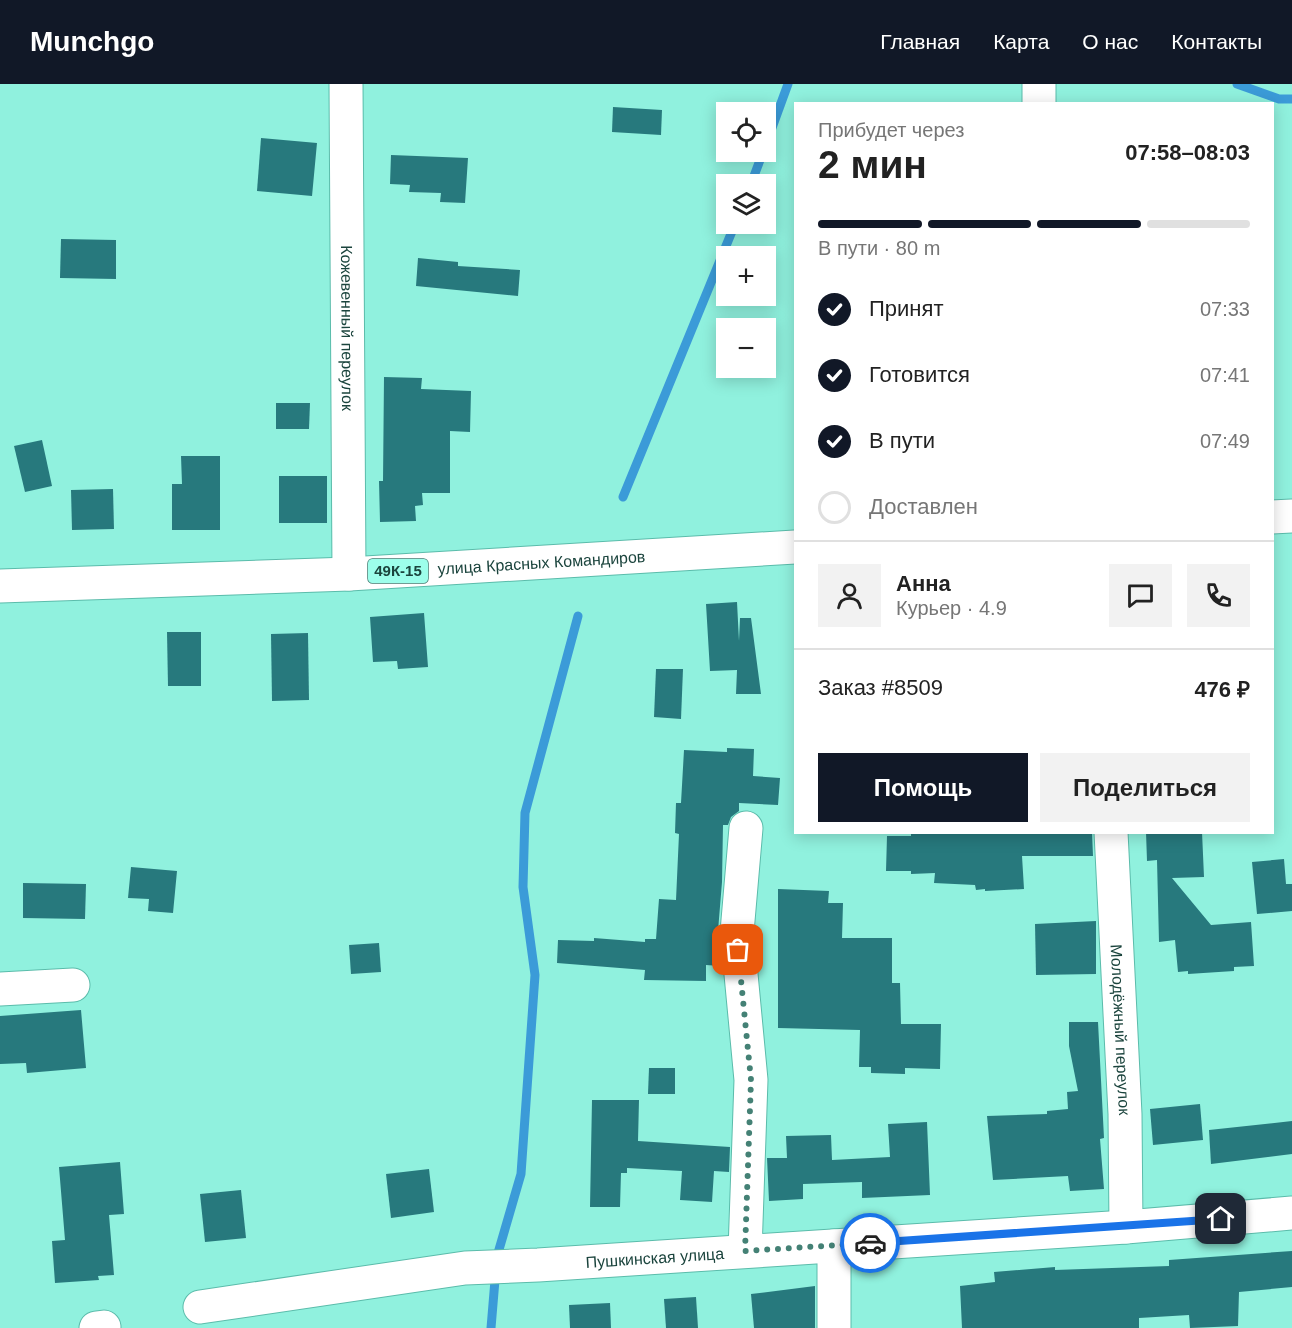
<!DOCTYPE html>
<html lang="ru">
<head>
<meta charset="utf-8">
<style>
	:root { --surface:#fff; --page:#f2f2f2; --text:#222; --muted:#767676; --line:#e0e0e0; --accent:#111827 }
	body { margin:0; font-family:Helvetica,sans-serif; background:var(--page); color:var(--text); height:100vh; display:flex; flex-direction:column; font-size:22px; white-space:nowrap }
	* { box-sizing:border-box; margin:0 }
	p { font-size:20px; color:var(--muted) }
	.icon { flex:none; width:33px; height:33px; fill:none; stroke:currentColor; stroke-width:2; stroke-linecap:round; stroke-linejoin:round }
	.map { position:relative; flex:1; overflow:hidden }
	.side { position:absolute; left:794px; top:18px; width:480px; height:732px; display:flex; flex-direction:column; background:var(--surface); border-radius:0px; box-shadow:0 3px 15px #0003 }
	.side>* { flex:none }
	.buttons { position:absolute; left:716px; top:18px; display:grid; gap:12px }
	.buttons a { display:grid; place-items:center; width:60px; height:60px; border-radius:0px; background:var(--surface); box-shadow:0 3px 15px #0003; font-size:30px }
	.pin { position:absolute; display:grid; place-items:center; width:51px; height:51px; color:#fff; margin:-26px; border-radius:12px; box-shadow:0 3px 9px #0006 }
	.courier { position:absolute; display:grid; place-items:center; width:60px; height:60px; margin:-30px; border:4px solid #1a73e8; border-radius:50%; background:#fff; color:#222; box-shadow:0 2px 8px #0007 }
	.headline em { font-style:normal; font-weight:800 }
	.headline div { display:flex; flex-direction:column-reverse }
	.headline { display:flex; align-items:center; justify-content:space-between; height:102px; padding:0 24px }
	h1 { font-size:39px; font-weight:800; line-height:45px }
	.bar { display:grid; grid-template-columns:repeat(4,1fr); gap:9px 6px; align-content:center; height:72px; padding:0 24px }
	.bar i { height:8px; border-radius:4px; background:var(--line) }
	.bar .on { background:var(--accent) }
	.bar p { grid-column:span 4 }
	.line { display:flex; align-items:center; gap:15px; padding:0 24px; border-top:2px solid var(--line) }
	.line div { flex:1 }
	.round { display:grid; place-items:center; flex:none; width:63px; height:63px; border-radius:0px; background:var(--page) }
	ol { padding:0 24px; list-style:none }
	li { display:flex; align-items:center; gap:18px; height:66px }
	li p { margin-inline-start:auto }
	li .icon { padding:6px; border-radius:50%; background:var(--accent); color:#fff; stroke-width:4 }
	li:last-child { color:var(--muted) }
	li i { width:33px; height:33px; border:3px solid var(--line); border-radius:50% }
	.action { display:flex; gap:12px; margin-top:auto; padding:12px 24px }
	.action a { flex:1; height:69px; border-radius:0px; background:var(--accent); color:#fff; font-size:24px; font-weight:800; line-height:69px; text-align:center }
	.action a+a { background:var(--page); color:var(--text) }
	header { display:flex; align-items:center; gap:36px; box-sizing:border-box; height:84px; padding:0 30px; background:var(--accent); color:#fff }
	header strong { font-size:28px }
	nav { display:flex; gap:33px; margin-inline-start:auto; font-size:21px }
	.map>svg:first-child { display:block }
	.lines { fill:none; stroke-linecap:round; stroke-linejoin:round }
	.stream { stroke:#3b9bd8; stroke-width:9 }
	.building { fill:#27797d }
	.minor-casing { stroke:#5bbcab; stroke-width:35 }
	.primary-casing { stroke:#5bbcab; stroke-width:35 }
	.minor { stroke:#fff; stroke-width:33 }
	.primary { stroke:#fff; stroke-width:33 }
	.done { stroke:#448175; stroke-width:6; stroke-dasharray:0 10.8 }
	.route { stroke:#1a73e8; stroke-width:8 }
	.labels { text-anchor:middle; stroke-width:6; stroke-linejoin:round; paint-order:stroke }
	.shield { fill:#9dfeeb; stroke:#427c71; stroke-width:1.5 }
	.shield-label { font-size:15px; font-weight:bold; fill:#1b443d }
	.street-label { font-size:16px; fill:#1b443d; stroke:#9dfeeb }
</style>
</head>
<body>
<header>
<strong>Munchgo</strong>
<nav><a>Главная</a><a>Карта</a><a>О нас</a><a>Контакты</a></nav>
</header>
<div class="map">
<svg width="1292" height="1244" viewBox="0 0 1292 1244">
	<rect width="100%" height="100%" fill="#90f1de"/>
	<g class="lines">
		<g class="stream">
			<path d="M1237,0L1279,15H1292"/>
			<path d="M765,63L788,0"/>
			<path d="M751,100L763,68"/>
			<path d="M623,413L735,140"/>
			<path d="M498,1169L521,1090L535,891L523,803L525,729L578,532"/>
			<path d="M491,1244L495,1196"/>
		</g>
	</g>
	<g class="building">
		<path d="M613,23L662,26L661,51L612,48Z"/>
		<path d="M261,54L317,59L312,112L257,107Z"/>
		<path d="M391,71L468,74L465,119L440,118L441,109L409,108L410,101L390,100Z"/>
		<path d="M61,155L116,156V195L60,194Z"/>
		<path d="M418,174L458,178V182L520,186L518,212L416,202Z"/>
		<path d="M384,293L422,294L421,305L471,307L470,348L450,347V409H422L423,421L415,422L416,437L380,438L379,397H383Z"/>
		<path d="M276,319H310L309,345H276Z"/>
		<path d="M42,356L52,402L25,408L14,362Z"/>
		<path d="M181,372H220V446H172V400H182Z"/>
		<rect x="279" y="392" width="48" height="47"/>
		<path d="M113,405L114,445L72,446L71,406Z"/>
		<path d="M737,518L739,557L740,534H751L761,610H736L737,586L710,587L706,520Z"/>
		<path d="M424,529L428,583L398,585L397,577L373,578L370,533Z"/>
		<path d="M167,548H201V602H168Z"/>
		<path d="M308,549L309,616L272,617L271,550Z"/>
		<path d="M656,585H683L681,635L654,633Z"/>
		<path d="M727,664L754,665L753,692L780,694L778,721L739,719V727L731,733L728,741H723L722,798L718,847L721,882L706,881V897L644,896L645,886L557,879L558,856L594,857V854L645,858V855H656L659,815L676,816L679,750L675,749L676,719H681L684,666L727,668Z"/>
		<path d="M911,748H1092L1093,772H1022L1024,805L985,807V805L976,806L975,801L934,799L935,789L911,790V787H886L887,752H911Z"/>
		<path d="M1146,748H1202L1204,793L1172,794L1211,841L1251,838L1254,882L1234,883V887L1188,890V887L1178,888L1175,856L1159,858L1157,776L1147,777Z"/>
		<path d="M1284,775L1286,800H1292V827L1257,830L1252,778Z"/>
		<path d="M131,783L177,787L173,829L148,827L149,815L128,814Z"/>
		<path d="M23,799L86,800L85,835L23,834Z"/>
		<path d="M778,805L829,807L828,819H843L842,854H892V899H900L901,940H941L940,985L905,984V990L871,989V983H859L860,946L778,944Z"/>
		<path d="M1096,837V890L1036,891L1035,840Z"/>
		<path d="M379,859L381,888L351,890L349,861Z"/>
		<path d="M81,926L86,984L27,989L26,979L0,980V932Z"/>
		<path d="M1069,938H1098L1104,1054L1100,1055L1104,1105L1070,1107L1068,1092L993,1096L987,1032L1047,1030V1027L1068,1025L1067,1008L1078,1007L1069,962Z"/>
		<path d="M649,984H675V1010H648Z"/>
		<path d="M592,1016H639L638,1057L730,1063L729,1088L714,1087L712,1118L680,1116L682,1087L627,1084V1089H621L620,1123H590Z"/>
		<path d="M1200,1020L1203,1056L1153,1061L1150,1025Z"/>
		<path d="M1292,1037V1070L1211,1080L1209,1046Z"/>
		<path d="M927,1038L930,1111L862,1114V1098L803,1100V1115L769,1117L767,1074H787L786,1052L831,1051L832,1076L890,1073L888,1040Z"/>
		<path d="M120,1078L124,1130L109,1131L114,1191L98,1192L99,1196L55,1199L52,1157L65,1156L59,1083Z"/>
		<path d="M429,1085L434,1128L391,1134L386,1090Z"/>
		<path d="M241,1106L246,1154L205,1158L200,1110Z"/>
		<path d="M1292,1167V1203L1239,1208L1238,1242L1190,1244L1189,1231L1139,1234V1244H962L960,1202L995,1198L994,1188L1055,1183V1186L1169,1182V1176Z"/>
		<path d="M815,1202V1244H754L751,1210Z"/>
		<path d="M696,1213L698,1244H666L664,1215Z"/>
		<path d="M610,1219L611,1244H570L569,1221Z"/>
	</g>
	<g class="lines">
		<defs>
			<g id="minor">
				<path id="s1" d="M346,0L349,490"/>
				<path d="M1039,20V0"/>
				<path id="s2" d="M1111,748L1125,1030L1126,1143"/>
				<path d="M0,905L73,901"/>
				<path d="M834,1162V1244"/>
				<path d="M745,1167L751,996L737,848L746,744"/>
				<path id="s3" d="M200,1223L465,1184L538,1181L1126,1143L1292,1129"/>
				<path d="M96,1244L104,1243"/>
			</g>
			<g id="primary">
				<path d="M1272,433L1292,432"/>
				<path id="s4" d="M0,502L349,490L795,463"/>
			</g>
		</defs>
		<use href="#minor" class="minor-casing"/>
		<use href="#primary" class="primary-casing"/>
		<use href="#minor" class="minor"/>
		<use href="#primary" class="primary"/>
	</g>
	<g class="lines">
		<path class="done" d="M738,866L751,996L745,1167L870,1159"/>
		<path class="route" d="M870,1159L1221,1135"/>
	</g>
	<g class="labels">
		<rect class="shield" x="368" y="475" width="60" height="24" rx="4.5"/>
		<g class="shield-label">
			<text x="398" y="492">49К-15</text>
		</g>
		<g class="street-label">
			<text dy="6" stroke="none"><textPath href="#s1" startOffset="244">Кожевенный переулок</textPath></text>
			<text dy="6" stroke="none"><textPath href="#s4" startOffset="542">улица Красных Командиров</textPath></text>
			<text dy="6" stroke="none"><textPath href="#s2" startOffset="198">Молодёжный переулок</textPath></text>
			<text dy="6" stroke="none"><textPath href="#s3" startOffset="458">Пушкинская улица</textPath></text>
		</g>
	</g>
</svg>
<div class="buttons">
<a><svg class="icon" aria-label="locate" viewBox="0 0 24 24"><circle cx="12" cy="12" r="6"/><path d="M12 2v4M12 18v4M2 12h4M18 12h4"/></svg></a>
<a><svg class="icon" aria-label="layers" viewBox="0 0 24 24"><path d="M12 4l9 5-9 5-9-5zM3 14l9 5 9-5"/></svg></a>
<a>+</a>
<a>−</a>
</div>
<div class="pin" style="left:738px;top:866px;background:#ea580c"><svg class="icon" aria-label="bag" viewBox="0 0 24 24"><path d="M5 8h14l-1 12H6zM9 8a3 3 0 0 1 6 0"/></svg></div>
<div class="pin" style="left:1221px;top:1135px;background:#1f2937"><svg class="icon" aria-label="home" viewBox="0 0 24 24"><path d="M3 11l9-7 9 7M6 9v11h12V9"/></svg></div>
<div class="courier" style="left:870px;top:1159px"><svg class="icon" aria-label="car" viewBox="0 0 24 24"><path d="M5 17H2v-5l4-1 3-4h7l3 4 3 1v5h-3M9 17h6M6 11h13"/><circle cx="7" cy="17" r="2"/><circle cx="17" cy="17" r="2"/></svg></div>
<section class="side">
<div class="headline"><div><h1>2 мин</h1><p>Прибудет через</p></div><em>07:58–08:03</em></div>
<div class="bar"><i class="on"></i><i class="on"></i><i class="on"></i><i></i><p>В пути · 80 m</p></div>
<ol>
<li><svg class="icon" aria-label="check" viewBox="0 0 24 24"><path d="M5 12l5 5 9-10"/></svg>Принят<p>07:33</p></li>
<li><svg class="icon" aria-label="check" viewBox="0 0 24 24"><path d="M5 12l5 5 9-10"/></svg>Готовится<p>07:41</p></li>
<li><svg class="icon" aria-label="check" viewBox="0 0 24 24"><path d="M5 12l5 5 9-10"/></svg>В пути<p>07:49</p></li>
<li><i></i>Доставлен</li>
</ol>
<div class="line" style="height:108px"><a class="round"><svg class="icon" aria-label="person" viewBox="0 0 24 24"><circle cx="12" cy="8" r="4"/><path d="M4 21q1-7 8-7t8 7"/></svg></a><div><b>Анна</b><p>Курьер · 4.9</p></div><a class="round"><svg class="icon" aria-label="chat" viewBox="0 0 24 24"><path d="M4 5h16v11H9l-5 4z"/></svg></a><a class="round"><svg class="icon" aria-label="phone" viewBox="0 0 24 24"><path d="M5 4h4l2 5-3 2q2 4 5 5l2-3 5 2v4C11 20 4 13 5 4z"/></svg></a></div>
<div class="line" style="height:78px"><div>Заказ #8509</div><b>476 ₽</b></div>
<div class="action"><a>Помощь</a><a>Поделиться</a></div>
</section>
</div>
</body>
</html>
